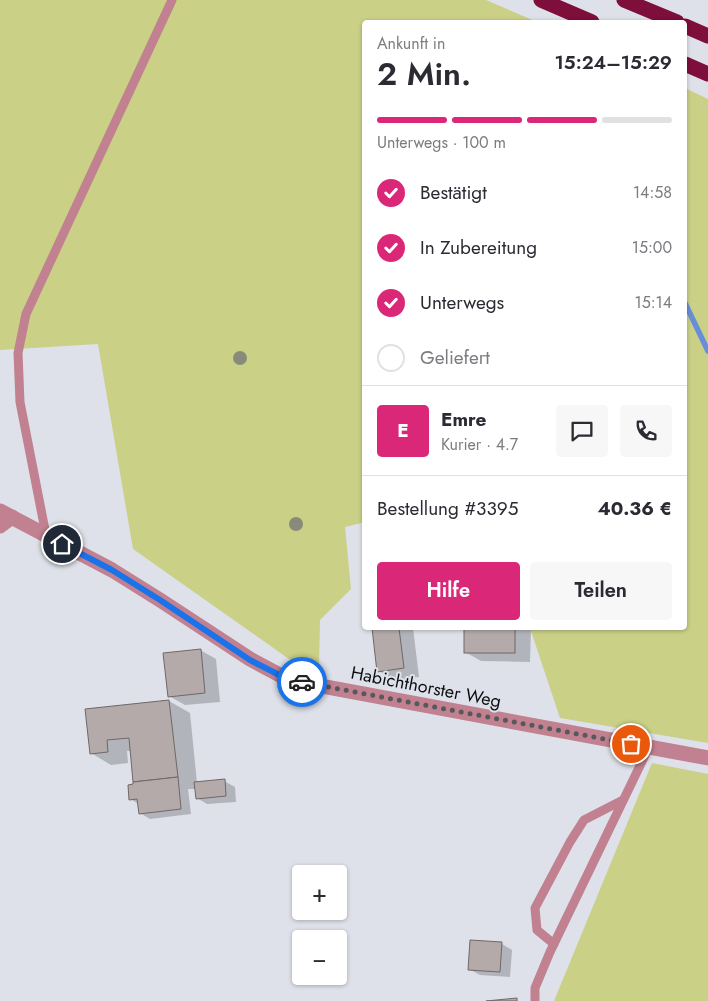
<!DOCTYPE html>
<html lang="de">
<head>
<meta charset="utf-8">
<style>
	:root { --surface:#fff; --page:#f7f7f7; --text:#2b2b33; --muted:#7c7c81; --line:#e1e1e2; --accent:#db2777 }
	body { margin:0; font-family:Jost,sans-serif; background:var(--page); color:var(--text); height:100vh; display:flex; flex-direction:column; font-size:19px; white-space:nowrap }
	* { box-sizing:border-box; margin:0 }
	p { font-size:16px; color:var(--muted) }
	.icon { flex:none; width:28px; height:28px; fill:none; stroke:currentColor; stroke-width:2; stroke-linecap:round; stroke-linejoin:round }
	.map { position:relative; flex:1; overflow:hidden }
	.sheet { position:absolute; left:362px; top:20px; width:325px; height:610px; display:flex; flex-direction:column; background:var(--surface); border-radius:5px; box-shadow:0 1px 4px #0004 }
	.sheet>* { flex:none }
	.controls { position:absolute; left:292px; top:865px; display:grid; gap:10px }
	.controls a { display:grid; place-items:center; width:55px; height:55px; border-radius:5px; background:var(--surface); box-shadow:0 1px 4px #0004; font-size:25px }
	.pin { position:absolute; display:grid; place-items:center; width:42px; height:42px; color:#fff; margin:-21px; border:2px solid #fff; border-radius:50%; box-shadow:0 1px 5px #0007 }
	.courier { position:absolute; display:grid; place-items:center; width:50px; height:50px; margin:-25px; border:4px solid #1a73e8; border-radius:50%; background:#fff; color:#222; box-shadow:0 1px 6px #0007 }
	.summary em { font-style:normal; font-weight:600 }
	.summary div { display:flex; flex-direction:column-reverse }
	.summary { display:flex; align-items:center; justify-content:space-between; height:85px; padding:0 15px }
	h1 { font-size:32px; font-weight:600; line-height:38px }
	.bar { display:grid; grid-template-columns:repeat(4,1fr); gap:8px 5px; align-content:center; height:60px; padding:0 15px }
	.bar i { height:6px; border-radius:4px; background:var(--line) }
	.bar .on { background:var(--accent) }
	.bar p { grid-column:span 4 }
	.line { display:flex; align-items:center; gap:12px; padding:0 15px; border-top:1px solid var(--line) }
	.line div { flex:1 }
	.round { display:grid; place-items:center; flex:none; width:52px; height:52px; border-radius:5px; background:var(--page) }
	ol { padding:0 15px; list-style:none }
	li { display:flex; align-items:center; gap:15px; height:55px }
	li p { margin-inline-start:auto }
	li .icon { padding:5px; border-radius:50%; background:var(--accent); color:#fff; stroke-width:4 }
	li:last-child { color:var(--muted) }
	li i { width:28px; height:28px; border:2px solid var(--line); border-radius:50% }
	.button { display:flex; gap:10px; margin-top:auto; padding:10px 15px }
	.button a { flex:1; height:58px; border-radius:5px; background:var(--accent); color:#fff; font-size:20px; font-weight:600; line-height:58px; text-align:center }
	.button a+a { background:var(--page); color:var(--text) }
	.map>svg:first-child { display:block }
	.green { fill:#cad086 }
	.shadow { fill:#0003 }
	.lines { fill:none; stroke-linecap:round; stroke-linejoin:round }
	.stream { stroke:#678ed8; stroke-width:5.5 }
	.building { fill:#b4aaa9; stroke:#706766 }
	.lane { stroke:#c18190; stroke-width:9 }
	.street { stroke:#c18190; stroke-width:15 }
	.highway { stroke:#7d0f3a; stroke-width:15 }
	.tree { fill:#888b79 }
	.done { stroke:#56585c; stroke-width:5; stroke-dasharray:0 9 }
	.route { stroke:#1a73e8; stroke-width:6 }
	.labels { text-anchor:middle; stroke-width:4; stroke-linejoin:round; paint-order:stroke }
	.street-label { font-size:18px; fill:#0d0e10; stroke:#dee1e9 }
</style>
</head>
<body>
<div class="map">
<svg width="708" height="1001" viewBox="0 0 708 1001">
	<rect width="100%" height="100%" fill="#dee1e9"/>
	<g class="green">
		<path d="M0,0H486L537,22H365V522L345,527L351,589L320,620L319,668L289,659L133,549L98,344L0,350Z"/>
		<path d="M685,88L708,99V743L560,718L530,628H685Z"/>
		<path d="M652,763L708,774V1001H554Z"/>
	</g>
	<g class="shadow">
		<path d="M373,628H413L419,677L394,680L379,671Z"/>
		<path d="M465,628H531L530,662L481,661L465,652Z"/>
		<path d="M200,650L216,659L220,702L185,705L169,696Z"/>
		<path d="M169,701L190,713L197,783L224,781L235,787L236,802L207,804L197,798L196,789H188L191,814L150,819L140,813L139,804L130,799L135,786L131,751H127L128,763L111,765L91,753L87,710Z"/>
		<path d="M472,941L502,944L512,950L510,977L480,975L469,969Z"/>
	</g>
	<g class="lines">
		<path class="stream" d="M685,303L708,351"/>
	</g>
	<g class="building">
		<path d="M372,628H399L404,668L377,672Z"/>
		<rect x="464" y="628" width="51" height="25"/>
		<path d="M201,649L205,693L168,697L163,653Z"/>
		<path d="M169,700L178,777L133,782L129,738L107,740L108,752L90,754L85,709Z"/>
		<path d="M178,777L181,809L139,814L137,799L129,800L128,785L133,784V782Z"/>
		<path d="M225,779L226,796L196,799L194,782Z"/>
		<path d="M470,940L502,942L500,972L468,970Z"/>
		<path d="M517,998V1001H486Z"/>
	</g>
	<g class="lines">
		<g class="lane">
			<path d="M46,535L20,402L18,353L26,314L172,0"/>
			<path d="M554,944L537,930L535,908L570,842L584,820L623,800"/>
			<path d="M535,1001V988L550,952L649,747"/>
		</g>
		<g class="street">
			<path d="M0,511L112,570L160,600L250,659L289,680L708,758"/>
			<path d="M0,526L12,517"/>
		</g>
		<g class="highway">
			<path d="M541,0L592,22"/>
			<path d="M624,0L677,22"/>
			<path d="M685,26L708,36"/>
			<path d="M685,64L708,74"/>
		</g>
	</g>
	<g class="tree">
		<circle cx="240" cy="358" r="7"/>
		<circle cx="296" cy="524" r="7"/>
	</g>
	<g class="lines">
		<path class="done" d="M302,682L631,744"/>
		<path class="route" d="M62,544L112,570L160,600L250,660L289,680L302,682"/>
	</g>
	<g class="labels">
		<g class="street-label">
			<text transform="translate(426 687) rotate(11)" y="6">Habichthorster Weg</text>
		</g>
	</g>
</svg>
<div class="controls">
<a>+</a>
<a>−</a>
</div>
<div class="pin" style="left:631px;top:744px;background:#ea580c"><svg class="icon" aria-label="bag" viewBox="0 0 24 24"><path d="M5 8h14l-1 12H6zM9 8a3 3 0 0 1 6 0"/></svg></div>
<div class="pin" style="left:62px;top:544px;background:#1f2937"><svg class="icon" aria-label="home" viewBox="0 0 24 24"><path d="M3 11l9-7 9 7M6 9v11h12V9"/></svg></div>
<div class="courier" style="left:302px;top:682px"><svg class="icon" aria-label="car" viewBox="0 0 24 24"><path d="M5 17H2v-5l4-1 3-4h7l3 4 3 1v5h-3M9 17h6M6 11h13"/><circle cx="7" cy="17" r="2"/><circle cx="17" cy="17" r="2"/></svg></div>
<section class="sheet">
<div class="summary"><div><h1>2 Min.</h1><p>Ankunft in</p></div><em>15:24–15:29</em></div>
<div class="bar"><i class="on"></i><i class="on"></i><i class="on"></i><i></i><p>Unterwegs · 100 m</p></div>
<ol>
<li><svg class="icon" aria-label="check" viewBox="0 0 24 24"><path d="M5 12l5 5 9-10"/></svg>Bestätigt<p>14:58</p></li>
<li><svg class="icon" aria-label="check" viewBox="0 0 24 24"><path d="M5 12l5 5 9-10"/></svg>In Zubereitung<p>15:00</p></li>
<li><svg class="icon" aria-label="check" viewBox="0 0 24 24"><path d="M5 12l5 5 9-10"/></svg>Unterwegs<p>15:14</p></li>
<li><i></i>Geliefert</li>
</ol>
<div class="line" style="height:90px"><b class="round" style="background:var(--accent);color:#fff">E</b><div><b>Emre</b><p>Kurier · 4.7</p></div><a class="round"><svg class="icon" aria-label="chat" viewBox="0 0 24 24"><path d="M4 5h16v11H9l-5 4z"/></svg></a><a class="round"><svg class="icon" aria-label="phone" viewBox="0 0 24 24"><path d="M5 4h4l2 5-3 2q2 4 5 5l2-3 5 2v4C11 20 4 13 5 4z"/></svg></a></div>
<div class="line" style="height:65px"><div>Bestellung #3395</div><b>40.36 €</b></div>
<div class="button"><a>Hilfe</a><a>Teilen</a></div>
</section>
</div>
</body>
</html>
